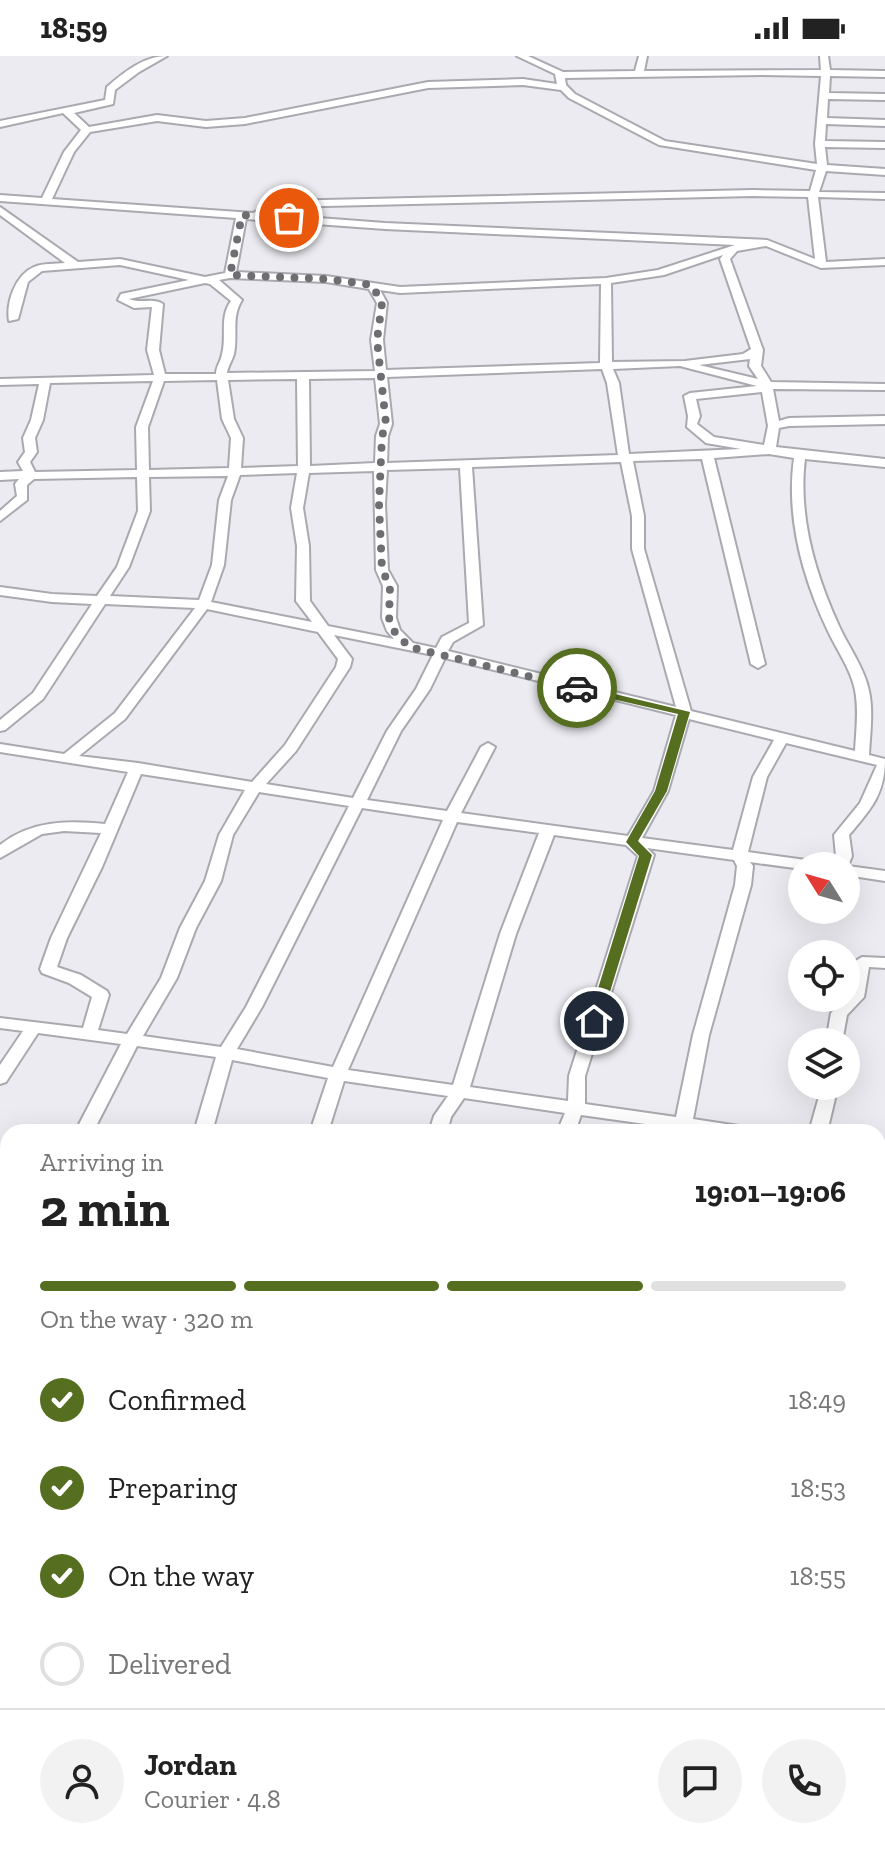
<!DOCTYPE html>
<html lang="en">
<head>
<meta charset="utf-8">
<style>
	:root { --surface:#fff; --page:#f2f2f2; --text:#222; --muted:#767676; --line:#e0e0e0; --accent:#566e20 }
	body { margin:0; font-family:"Zilla Slab",serif; background:var(--page); color:var(--text); height:100vh; display:flex; flex-direction:column; font-size:30px; white-space:nowrap }
	* { box-sizing:border-box; margin:0 }
	p { font-size:26px; color:var(--muted) }
	.icon { flex:none; width:44px; height:44px; fill:none; stroke:currentColor; stroke-width:2; stroke-linecap:round; stroke-linejoin:round }
	.map { position:relative; flex:1; overflow:hidden }
	.side { position:absolute; left:0px; top:1068px; width:886px; height:744px; display:flex; flex-direction:column; background:var(--surface); border-radius:24px 24px 0 0; box-shadow:0 8px 32px #0002 }
	.side>* { flex:none }
	.needle { width:52px; rotate:307deg }
	.tools { position:absolute; left:788px; top:796px; display:grid; gap:16px }
	.tools a { display:grid; place-items:center; width:72px; height:72px; border-radius:50%; background:var(--surface); box-shadow:0 8px 32px #0002; font-size:40px }
	.pin { position:absolute; display:grid; place-items:center; width:68px; height:68px; color:#fff; margin:-34px; border:4px solid #fff; border-radius:50%; box-shadow:0 2px 8px #0007 }
	.courier { position:absolute; display:grid; place-items:center; width:80px; height:80px; margin:-40px; border:6px solid #566e20; border-radius:50%; background:#fff; color:#222; box-shadow:0 2px 10px #0007 }
	.head em { font-style:normal; font-weight:800 }
	.head div { display:flex; flex-direction:column-reverse }
	.head { display:flex; align-items:center; justify-content:space-between; height:136px; padding:0 40px }
	h1 { font-size:52px; font-weight:800; line-height:60px }
	.bar { display:grid; grid-template-columns:repeat(4,1fr); gap:12px 8px; align-content:center; height:96px; padding:0 40px }
	.bar i { height:10px; border-radius:6px; background:var(--line) }
	.bar .on { background:var(--accent) }
	.bar p { grid-column:span 4 }
	.line { display:flex; align-items:center; gap:20px; padding:0 40px; border-top:2px solid var(--line) }
	.line div { flex:1 }
	.round { display:grid; place-items:center; flex:none; width:84px; height:84px; border-radius:42px; background:var(--page) }
	ol { padding:0 40px; list-style:none }
	li { display:flex; align-items:center; gap:24px; height:88px }
	li p { margin-inline-start:auto }
	li .icon { padding:8px; border-radius:50%; background:var(--accent); color:#fff; stroke-width:4 }
	li:last-child { color:var(--muted) }
	li i { width:44px; height:44px; border:4px solid var(--line); border-radius:50% }
	.status { display:flex; justify-content:space-between; align-items:center; height:56px; padding:0 40px; background:var(--surface); direction:ltr }
	.status svg { height:22px; fill:currentColor }
	.map>svg:first-child { display:block }
	.lines { fill:none; stroke-linecap:round; stroke-linejoin:round }
	.street-casing { stroke:#a9aab0; stroke-width:4 }
	.street { fill:#fff; fill-rule:evenodd }
	.route { fill:#566e20 }
	.done { stroke:#6e6e72; stroke-width:8; stroke-dasharray:0 14.4 }
</style>
</head>
<body>
<div class="status"><b>18:59</b><svg viewBox="0 0 49 12"><path d="M0 12V9h3v3zM5 12V6h3v6zM10 12V3h3v9zM15 12V0h3v12zM26 1h20v11H26zM47 4h2v5h-2z"/></svg></div>
<div class="map">
<svg width="885" height="1812" viewBox="0 0 885 1812">
	<rect width="100%" height="100%" fill="#ebebf1"/>
	<g class="lines">
		<defs>
			<g id="street">
				<path d="M167,0L139,16L115,34L113,48L74,57L89,71L157,59L206,65L245,62L428,26L523,23L557,28L555,18L517,0H528L563,16L635,15L639,0H647L644,15L821,14L820,0H828L830,14L885,15V21L830,20L829,37L885,38V44L828,43L827,62L885,64V70L826,68L825,85L885,86V92L825,91L827,109L885,113V119L826,115L819,136L885,137V143L818,141L826,206L885,203V209L821,212L766,190L737,195L730,203L763,294L761,310L771,326L885,328V334L773,333L779,365L789,362L885,360V368L789,370L779,372L776,391L885,403V411L805,403C798,460 815,518 839,570C848,590 863,610 868,631C874,653 870,677 869,699L885,703C885,738 871,753 849,779L852,800L848,810L885,815V825L846,819V810H832L836,800L834,779L860,747L877,709L786,687L767,721L748,796L813,805L821,810H802V813L750,806L753,810L751,829L709,979L693,1063L739,1070L745,1072L748,1076H673L674,1072L581,1059L575,1076H557L565,1057L464,1042L451,1061L447,1076H429L434,1060L448,1040L344,1025L328,1076H310L328,1022L232,1004L212,1076H194L216,1001L137,990L93,1076H75L121,988L38,977L6,1026L0,1028V1009L23,975L0,972V962L83,972L92,941L69,927L42,917L40,913L51,882L101,777L64,775L42,778L0,802V789C30,765 67,764 105,768L128,716L0,696V688L64,698L115,657L195,552L105,548L43,643L5,674L0,675V664L33,637L92,548L52,546L0,539V531L52,538L97,540L117,511L138,455L137,421L34,423L27,429V444L0,465V455L17,440L15,428L19,423L0,424V416L23,415L18,406L25,396L23,382L31,364L39,328L0,329V323L154,319L147,294L152,251L134,252L118,244L121,238L189,224L120,209L42,215L28,226L18,263L9,265C6,247 15,219 34,211C43,207 55,208 65,207L0,159V151L78,206L120,203L205,221L225,217L236,162L0,145V139L42,142L64,96L81,74L63,57L0,71V65L105,44L107,31C124,16 144,0 167,0ZM762,19L821,20L815,88L817,108L665,85L575,38L566,29L565,22ZM523,29L561,34L569,42L659,89L816,114L810,135L753,134L280,145L253,157L52,143L74,96L90,76L157,65L206,71L245,68L428,32ZM753,140L808,141L815,203L767,184L385,167L266,158L282,151ZM246,163L385,173L735,189L658,214L606,222L400,231L326,220L236,216ZM723,199L720,203L751,293L743,298L685,305L612,306L611,227L664,219ZM230,222L326,226L369,233L377,247L371,284L375,315L227,317C228,310 232,305 234,298C238,279 231,261 242,244L219,224ZM205,227L210,228L231,245C219,261 227,280 222,298C221,306 216,310 216,318H165L159,294L163,248C154,241 140,248 129,243ZM601,228L600,307L386,314L383,284L387,247L380,234L400,237ZM750,303L749,310L758,323L699,309ZM680,310L757,330L690,337L684,340L688,360L687,371L706,387L741,393L629,398L619,327L613,313ZM602,313L607,327L618,399L387,407L388,380L392,368L387,321ZM375,322L380,368L376,380L375,407L310,410L309,323ZM297,323L298,410L241,412L243,382L234,363L228,324ZM217,324L222,363L231,382L229,412L149,414L148,371L164,325ZM153,325L136,371L137,414L35,416L30,406L37,396L35,382L43,364L50,327ZM762,336L768,370L764,389L714,381L697,368L700,360L696,343ZM769,398L794,402C786,460 802,520 827,573C836,593 851,613 855,634C859,654 856,675 855,695L691,655L644,493V460L633,405L702,403L751,608L758,612L765,608L714,402ZM621,406L632,460V493L676,651L448,595L453,586L483,569L472,411ZM460,412L469,567L442,581L436,592L413,587L400,574L396,562L397,530L388,514L385,448L387,414ZM374,415L376,514L383,530L382,562L387,575L394,583L328,570L310,545L309,490L303,452L309,417ZM297,417L291,452L297,490L296,545L312,566L211,546L224,509L231,444L240,419ZM228,420L219,444L212,509L199,544L110,540L129,511L150,455L149,421ZM207,553L318,576L338,603L336,611L285,689L252,726L138,707L79,700L125,663ZM334,579L433,599L416,633L387,675L353,742L266,728L296,695L350,611L352,603ZM445,602L676,659L654,735L628,780L461,757L495,691L488,687L481,691L447,755L367,744L401,675L430,633ZM689,663L774,684L753,721L733,794L642,782L668,735ZM141,718L245,734L219,779L205,825L180,872L161,922L127,978L98,974L109,939L107,935L81,919L57,911L67,882L102,811ZM259,736L349,750L246,951L221,991L143,980L177,922L196,872L221,825L233,779ZM362,752L443,764L333,1011L237,993L262,951ZM457,766L539,777L500,878L453,1029L348,1014ZM554,779L626,789L638,800L569,1020L568,1045L470,1031L516,878ZM647,792L734,804L737,810L735,829L693,979L676,1061L585,1048V1020L654,799Z"/>
				<path d="M862,901L885,902V912L869,911L864,941L847,959L842,986H826L831,957L848,939L854,906Z"/>
				<path d="M822,1030H838L827,1076H809Z"/>
				<path d="M878,1087L885,1088V1100L878,1099Z"/>
				<path d="M8,1227V1248L0,1252V1231Z"/>
				<path d="M0,1352L8,1354V1370L0,1368Z"/>
				<path d="M885,1478V1546L878,1549V1480Z"/>
				<path d="M8,1509V1542L0,1546V1513Z"/>
				<path d="M878,1795L882,1797L885,1812H862V1804H878Z"/>
				<path d="M38,1804H62L59,1812H35Z"/>
				<path d="M219,1804H243L240,1812H216Z"/>
				<path d="M376,1804H400L399,1812H375Z"/>
				<path d="M546,1804H570L569,1812H545Z"/>
				<rect x="694" y="1804" width="24" height="8"/>
			</g>
		</defs>
		<use href="#street" class="street-casing"/>
		<use href="#street" class="street"/>
	</g>
	<path class="route" d="M577,629L690,656L667,735L638,785L652,799L601,965L594,969L588,965L639,800L626,786L655,735L678,658L573,634Z"/>
	<g class="lines">
		<path class="done" d="M289,162L242,159L230,219L326,223L372,229L382,247L377,284L386,368L382,380L379,448L382,514L390,530L389,562L394,575L409,591L577,632"/>
	</g>
</svg>
<div class="tools">
<a><svg class="needle" viewBox="-14 -14 28 28"><path d="M0-13l5 13h-10z" fill="#e53935"/><path d="M0 13l5-13h-10z" fill="#767676"/></svg></a>
<a><svg class="icon" aria-label="locate" viewBox="0 0 24 24"><circle cx="12" cy="12" r="6"/><path d="M12 2v4M12 18v4M2 12h4M18 12h4"/></svg></a>
<a><svg class="icon" aria-label="layers" viewBox="0 0 24 24"><path d="M12 4l9 5-9 5-9-5zM3 14l9 5 9-5"/></svg></a>
</div>
<div class="pin" style="left:289px;top:162px;background:#ea580c"><svg class="icon" aria-label="bag" viewBox="0 0 24 24"><path d="M5 8h14l-1 12H6zM9 8a3 3 0 0 1 6 0"/></svg></div>
<div class="pin" style="left:594px;top:965px;background:#1f2937"><svg class="icon" aria-label="home" viewBox="0 0 24 24"><path d="M3 11l9-7 9 7M6 9v11h12V9"/></svg></div>
<div class="courier" style="left:577px;top:632px"><svg class="icon" aria-label="car" viewBox="0 0 24 24"><path d="M5 17H2v-5l4-1 3-4h7l3 4 3 1v5h-3M9 17h6M6 11h13"/><circle cx="7" cy="17" r="2"/><circle cx="17" cy="17" r="2"/></svg></div>
<section class="side">
<div class="head"><div><h1>2 min</h1><p>Arriving in</p></div><em>19:01–19:06</em></div>
<div class="bar"><i class="on"></i><i class="on"></i><i class="on"></i><i></i><p>On the way · 320 m</p></div>
<ol>
<li><svg class="icon" aria-label="check" viewBox="0 0 24 24"><path d="M5 12l5 5 9-10"/></svg>Confirmed<p>18:49</p></li>
<li><svg class="icon" aria-label="check" viewBox="0 0 24 24"><path d="M5 12l5 5 9-10"/></svg>Preparing<p>18:53</p></li>
<li><svg class="icon" aria-label="check" viewBox="0 0 24 24"><path d="M5 12l5 5 9-10"/></svg>On the way<p>18:55</p></li>
<li><i></i>Delivered</li>
</ol>
<div class="line" style="height:144px"><a class="round"><svg class="icon" aria-label="person" viewBox="0 0 24 24"><circle cx="12" cy="8" r="4"/><path d="M4 21q1-7 8-7t8 7"/></svg></a><div><b>Jordan</b><p>Courier · 4.8</p></div><a class="round"><svg class="icon" aria-label="chat" viewBox="0 0 24 24"><path d="M4 5h16v11H9l-5 4z"/></svg></a><a class="round"><svg class="icon" aria-label="phone" viewBox="0 0 24 24"><path d="M5 4h4l2 5-3 2q2 4 5 5l2-3 5 2v4C11 20 4 13 5 4z"/></svg></a></div>
</section>
</div>
</body>
</html>
